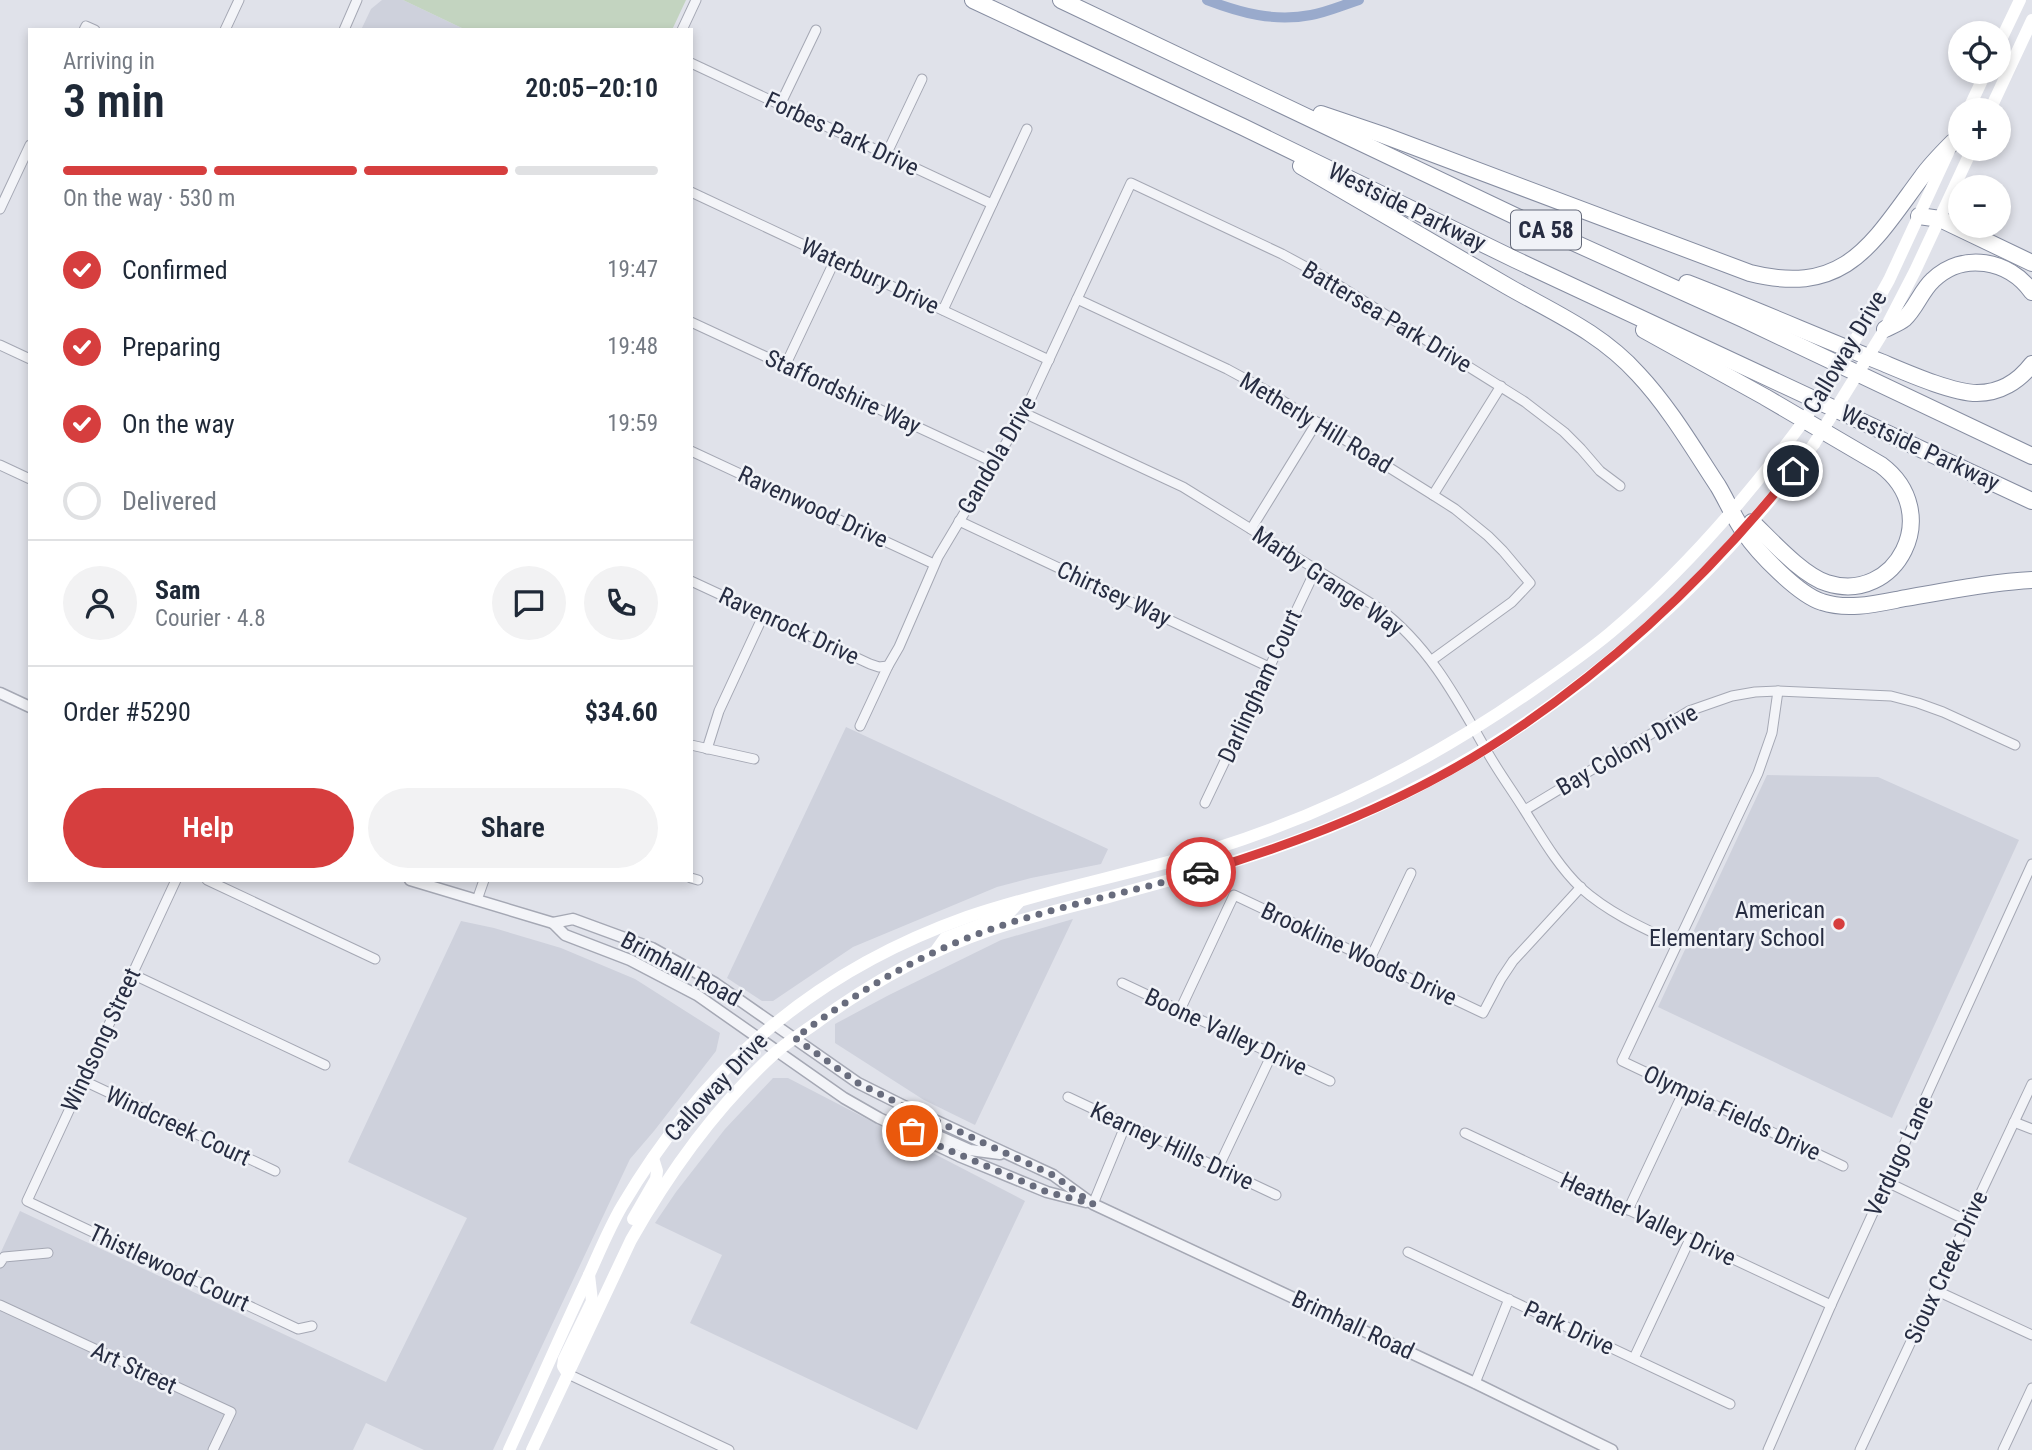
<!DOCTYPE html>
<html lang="en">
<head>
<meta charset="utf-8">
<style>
	:root { --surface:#fff; --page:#f2f2f3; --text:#1f2937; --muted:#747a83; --line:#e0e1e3; --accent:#d63e3e }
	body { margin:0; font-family:"Roboto Condensed",sans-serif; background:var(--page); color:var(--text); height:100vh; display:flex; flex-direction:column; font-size:26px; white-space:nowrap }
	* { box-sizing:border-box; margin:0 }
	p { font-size:23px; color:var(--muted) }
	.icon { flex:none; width:38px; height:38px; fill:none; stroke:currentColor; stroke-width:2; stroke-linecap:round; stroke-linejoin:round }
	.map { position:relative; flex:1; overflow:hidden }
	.panel { position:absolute; left:28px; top:28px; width:665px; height:854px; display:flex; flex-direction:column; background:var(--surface); border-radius:0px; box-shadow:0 4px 10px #0003 }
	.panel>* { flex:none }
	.fabs { position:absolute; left:1948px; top:21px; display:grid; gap:14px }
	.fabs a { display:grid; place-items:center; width:63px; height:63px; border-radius:50%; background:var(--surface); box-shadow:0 4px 10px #0003; font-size:35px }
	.pin { position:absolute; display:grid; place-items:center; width:60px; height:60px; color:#fff; margin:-30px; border:4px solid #fff; border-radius:50%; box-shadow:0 2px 7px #0007 }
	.courier { position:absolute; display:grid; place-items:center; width:70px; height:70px; margin:-35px; border:5px solid #d63e3e; border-radius:50%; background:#fff; color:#222; box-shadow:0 2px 9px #0007 }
	.summary em { font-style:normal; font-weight:600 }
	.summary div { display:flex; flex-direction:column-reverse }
	.summary { display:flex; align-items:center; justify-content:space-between; height:119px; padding:0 35px }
	h1 { font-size:46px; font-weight:600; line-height:52px }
	.bar { display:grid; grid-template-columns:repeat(4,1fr); gap:10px 7px; align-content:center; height:84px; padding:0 35px }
	.bar i { height:9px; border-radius:5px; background:var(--line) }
	.bar .current { background:var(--accent) }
	.bar p { grid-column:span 4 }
	.line { display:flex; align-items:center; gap:18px; padding:0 35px; border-top:2px solid var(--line) }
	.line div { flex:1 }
	.round { display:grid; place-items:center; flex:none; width:74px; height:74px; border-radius:37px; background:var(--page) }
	ol { padding:0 35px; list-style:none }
	li { display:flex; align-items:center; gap:21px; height:77px }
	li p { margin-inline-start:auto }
	li .icon { padding:7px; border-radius:50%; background:var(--accent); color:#fff; stroke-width:4 }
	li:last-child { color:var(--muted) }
	li i { width:38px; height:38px; border:4px solid var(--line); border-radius:50% }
	.button { display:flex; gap:14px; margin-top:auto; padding:14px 35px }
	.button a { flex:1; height:80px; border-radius:42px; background:var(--accent); color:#fff; font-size:28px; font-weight:600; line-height:80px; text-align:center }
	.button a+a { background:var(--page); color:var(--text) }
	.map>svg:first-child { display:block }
	.built { fill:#ced1dc }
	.green { fill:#c3d4c0 }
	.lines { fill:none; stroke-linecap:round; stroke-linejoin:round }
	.canal { stroke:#9ac; stroke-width:10 }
	.minor-casing { stroke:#a5a8b4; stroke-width:11 }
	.tertiary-casing { stroke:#a5a8b4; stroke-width:13 }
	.motorway-casing { stroke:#868da1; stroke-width:18 }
	.minor { stroke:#f3f4f8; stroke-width:9 }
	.tertiary { stroke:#f3f4f8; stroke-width:10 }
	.secondary { stroke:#fff; stroke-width:12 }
	.motorway { stroke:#fff; stroke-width:16 }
	.secondary-bridge { stroke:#fff; stroke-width:12 }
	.done { stroke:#686c7d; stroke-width:7; stroke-dasharray:0 12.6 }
	.route { stroke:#d63e3e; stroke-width:9 }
	.poi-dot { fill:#d63e3e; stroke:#f0f2f7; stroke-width:2.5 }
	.labels { text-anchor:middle; stroke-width:5; stroke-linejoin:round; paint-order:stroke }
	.shield { fill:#f0f2f7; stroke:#636878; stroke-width:2 }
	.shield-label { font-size:23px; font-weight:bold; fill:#272d42 }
	.street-label { font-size:24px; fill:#272d42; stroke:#f0f2f7 }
	.poi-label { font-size:24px; fill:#272d42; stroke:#f0f2f7; text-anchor:end }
</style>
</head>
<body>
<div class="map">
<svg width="2032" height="1450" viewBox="0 0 2032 1450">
	<rect width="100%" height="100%" fill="#e0e2ea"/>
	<g class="built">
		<path d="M382,0H403L466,30H361L371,9Z"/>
		<path d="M846,727L1108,849L1101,864L1031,878L997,887L853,947L773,1001H762L727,978Z"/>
		<path d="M1767,775L1878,777L2019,840L1892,1118L1658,1007Z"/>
		<path d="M1073,919L975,1125L924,1100L835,1043V1024L889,995L1001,940Z"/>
		<path d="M461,921L494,928L561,948L635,979L720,1033L716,1051L654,1131L630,1159L493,1450H424L366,1423L353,1450H0V1254L20,1211L386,1382L467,1218L348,1162Z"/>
		<path d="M773,1078H788L1025,1201L917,1430L690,1323L722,1255L655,1223L676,1192L725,1129Z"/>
	</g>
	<path class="green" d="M403,0H686L672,30H466Z"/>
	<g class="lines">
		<path class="canal" d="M1207,0C1241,13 1274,22 1311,15C1327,12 1343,5 1359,0"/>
		<defs>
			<g id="minor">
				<path d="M84,30L86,26L95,30"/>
				<path d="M225,30L239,0"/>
				<path d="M344,30L357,0"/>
				<path d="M682,30L696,0"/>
				<path d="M691,63L992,204"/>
				<path d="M780,105L816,30"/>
				<path d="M886,155L922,79"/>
				<path d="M691,192L1049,360"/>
				<path d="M0,209L30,145"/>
				<path d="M1077,299L1227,369L1262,388L1433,495L1455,509L1488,536L1503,551L1530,583L1512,602L1432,660"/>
				<path d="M943,310L1027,129"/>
				<path d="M691,322L995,463"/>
				<path d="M0,345L30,359"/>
				<path d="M785,366L835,260"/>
				<path d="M1024,413L1183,487L1380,609C1428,645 1456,697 1485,748C1497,770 1512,790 1525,811C1542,838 1558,866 1581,888C1609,913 1643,928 1677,944"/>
				<path d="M691,451L934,564"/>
				<path d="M0,465L30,479"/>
				<path d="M1433,495L1501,386"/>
				<path d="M959,521L1269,667"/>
				<path d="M1251,529L1317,422"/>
				<path d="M691,581L870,664L879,667L888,666"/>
				<path d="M1778,691L1772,733L1758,773L1622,1061L1843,1166"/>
				<path d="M860,726L888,666L899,647L938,557L1024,413L1131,183L1282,254L1330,280L1525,402L1564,432L1581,449L1600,471L1620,486"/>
				<path d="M691,745L754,759"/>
				<path d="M707,749L719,711L764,614"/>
				<path d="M1205,803L1316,569"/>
				<path d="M1525,810L1689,711L1732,696L1755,692L1778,691L1891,696L1918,703L1943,712L2015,745"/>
				<path d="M691,878L698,880"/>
				<path d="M176,880L27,1201L298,1329L312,1326"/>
				<path d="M207,880L375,959"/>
				<path d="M477,900L484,880"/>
				<path d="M1370,959L1411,873"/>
				<path d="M132,974L325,1065"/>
				<path d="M1122,983L1330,1081"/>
				<path d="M1180,1010L1234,895L1483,1013L1501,979L1513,961L1581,887"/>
				<path d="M82,1080L275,1171"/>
				<path d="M1068,1097L1276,1195"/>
				<path d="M2014,1122L2032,1129"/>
				<path d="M1465,1133L1831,1305"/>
				<path d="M1218,1168L1272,1054"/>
				<path d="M1887,1182L1968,1221"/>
				<path d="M1093,1204L1126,1124"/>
				<path d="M1628,1210L1684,1091"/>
				<path d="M1408,1252L1730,1404"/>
				<path d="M0,1263L4,1257L48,1253"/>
				<path d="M1935,1290L2032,1335"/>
				<path d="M0,1305L231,1412L213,1450"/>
				<path d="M1634,1358L1690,1239"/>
				<path d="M568,1374L729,1450"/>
				<path d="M1475,1383L1509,1299"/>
				<path d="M1768,1450L1831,1305L2032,864"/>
				<path d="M1860,1450L2032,1084"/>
				<path d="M2003,1450L2032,1388"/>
			</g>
			<g id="tertiary">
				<path d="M0,693L30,707"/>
				<path d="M410,880L553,923L565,935L630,960L697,995L844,1098L879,1118L959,1156L1047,1192L1086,1202"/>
				<path d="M553,923L573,919L652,948L715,983L858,1083L904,1106L1053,1175L1093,1204L1475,1383L1612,1450"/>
				<path d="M909,1133L917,1130H925L970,1150L1000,1154"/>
			</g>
			<g id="motorway">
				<path d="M973,0L1243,127L1516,260L2032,501"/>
				<path d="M1061,0L1515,216L1743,319L2032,456"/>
				<path d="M1321,114L1383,135L1750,273C1845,297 1872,244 1921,178C1930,165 1942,153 1953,142"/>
				<path d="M1301,166C1369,206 1438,246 1507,286C1554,313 1600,332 1638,374C1669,407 1693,448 1718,486C1727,501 1734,518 1744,532C1758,553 1799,595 1822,602C1849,611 1879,603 1906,598C1948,591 1990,582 2032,580"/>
				<path d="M1919,216L1940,219L2032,263"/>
				<path d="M1687,283C1752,308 1816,336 1881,362C1905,372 1952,393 1977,393C2000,393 2019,381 2032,364"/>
				<path d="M1885,329C1891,326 1899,323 1904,319C1916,308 1921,291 1933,280C1963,251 2009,260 2032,292"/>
				<path d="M1644,330L1765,397L1881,465C1945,513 1896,605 1827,583C1802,575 1771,540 1752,522"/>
			</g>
		</defs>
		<use href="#minor" class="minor-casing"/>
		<use href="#tertiary" class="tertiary-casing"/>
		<use href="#motorway" class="motorway-casing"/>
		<use href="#minor" class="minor"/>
		<use href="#tertiary" class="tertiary"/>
		<g class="secondary">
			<path d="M1998,46L2020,0"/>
			<path d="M1968,110L1986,72"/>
			<path d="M1990,110L2032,20"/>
			<path d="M1885,329L1915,271L1972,149"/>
			<path d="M1860,332L1889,280L1960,127"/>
			<path d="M935,952L945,938L1008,914L1019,902"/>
			<path d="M633,1219L656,1179L657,1171L653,1158"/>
			<path d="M568,1374L563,1366L564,1359L592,1301L589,1275"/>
			<path d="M509,1450C536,1392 561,1334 588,1277C599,1253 609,1228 622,1206C658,1145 704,1086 758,1038C818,985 891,944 967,917C1049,889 1134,874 1217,848C1331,812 1437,757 1534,689C1560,671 1586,653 1610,633C1684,571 1746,499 1803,422"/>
			<path d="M532,1450L631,1240C670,1171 716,1107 774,1054C787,1042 802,1033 816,1023C869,984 928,951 990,930C1025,918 1061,909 1097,900C1182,877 1268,855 1350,819C1536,738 1694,608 1814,444"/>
		</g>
		<use href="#motorway" class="motorway"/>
		<g class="secondary-bridge">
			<path d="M1803,422L1860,332"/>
			<path d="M1814,444L1885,329"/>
		</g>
	</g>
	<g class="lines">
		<path class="done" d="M912,1131L909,1133L1047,1192L1093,1204L1053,1175L904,1106L858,1083L795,1038C847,1000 900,965 960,941C1038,909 1121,895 1201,872"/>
		<path class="route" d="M1201,872C1301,842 1400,804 1488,748C1605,674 1706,579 1793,471"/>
	</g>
	<circle class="poi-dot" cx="1839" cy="924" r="7"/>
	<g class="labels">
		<rect class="shield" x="1511" y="210.5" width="70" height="39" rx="5"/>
		<g class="shield-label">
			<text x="1546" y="238">CA 58</text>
		</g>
		<g class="street-label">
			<text transform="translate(842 134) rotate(25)" y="8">Forbes Park Drive</text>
			<text transform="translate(1407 207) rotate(26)" y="8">Westside Parkway</text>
			<text transform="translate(870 276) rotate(25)" y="8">Waterbury Drive</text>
			<text transform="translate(1387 317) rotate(31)" y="8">Battersea Park Drive</text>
			<text transform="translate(1845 352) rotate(-59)" y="8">Calloway Drive</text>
			<text transform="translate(843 392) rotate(25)" y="8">Staffordshire Way</text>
			<text transform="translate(1316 423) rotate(31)" y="8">Metherly Hill Road</text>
			<text transform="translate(1920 448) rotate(25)" y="8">Westside Parkway</text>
			<text transform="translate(997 455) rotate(-60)" y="8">Gandola Drive</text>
			<text transform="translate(813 507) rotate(25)" y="8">Ravenwood Drive</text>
			<text transform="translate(1328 581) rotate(34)" y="8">Marby Grange Way</text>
			<text transform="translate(1114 594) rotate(25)" y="8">Chirtsey Way</text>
			<text transform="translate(789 626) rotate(25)" y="8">Ravenrock Drive</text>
			<text transform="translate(1260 686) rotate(-65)" y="8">Darlingham Court</text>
			<text transform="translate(1627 750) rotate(-30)" y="8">Bay Colony Drive</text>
			<text transform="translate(1359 954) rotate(25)" y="8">Brookline Woods Drive</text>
			<text transform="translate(681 969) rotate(28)" y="8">Brimhall Road</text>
			<text transform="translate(1226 1032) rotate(25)" y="8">Boone Valley Drive</text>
			<text transform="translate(101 1040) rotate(-65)" y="8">Windsong Street</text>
			<text transform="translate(716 1087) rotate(-47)" y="8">Calloway Drive</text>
			<text transform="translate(1732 1113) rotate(25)" y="8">Olympia Fields Drive</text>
			<text transform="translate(178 1126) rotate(25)" y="8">Windcreek Court</text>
			<text transform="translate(1172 1146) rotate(25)" y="8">Kearney Hills Drive</text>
			<text transform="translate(1899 1156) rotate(-65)" y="8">Verdugo Lane</text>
			<text transform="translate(1648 1219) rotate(25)" y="8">Heather Valley Drive</text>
			<text transform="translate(1946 1267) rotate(-65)" y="8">Sioux Creek Drive</text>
			<text transform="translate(169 1268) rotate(25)" y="8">Thistlewood Court</text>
			<text transform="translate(1353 1325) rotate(25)" y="8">Brimhall Road</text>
			<text transform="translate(1569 1328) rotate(25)" y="8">Park Drive</text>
			<text transform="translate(134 1368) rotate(25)" y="8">Art Street</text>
		</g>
		<g class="poi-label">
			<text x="1825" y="918">American<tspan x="1825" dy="28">Elementary School</tspan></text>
		</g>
	</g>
</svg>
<div class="fabs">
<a><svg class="icon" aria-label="locate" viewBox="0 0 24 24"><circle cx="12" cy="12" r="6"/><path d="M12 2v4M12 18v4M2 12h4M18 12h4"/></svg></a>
<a>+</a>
<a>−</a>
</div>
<div class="pin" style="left:912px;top:1131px;background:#ea580c"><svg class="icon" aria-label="bag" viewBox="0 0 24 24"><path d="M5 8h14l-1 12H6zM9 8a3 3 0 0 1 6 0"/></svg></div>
<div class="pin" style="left:1793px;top:471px;background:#1f2937"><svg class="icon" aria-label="home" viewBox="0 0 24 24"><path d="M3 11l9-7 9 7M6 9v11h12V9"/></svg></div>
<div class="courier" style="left:1201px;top:872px"><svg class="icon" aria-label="car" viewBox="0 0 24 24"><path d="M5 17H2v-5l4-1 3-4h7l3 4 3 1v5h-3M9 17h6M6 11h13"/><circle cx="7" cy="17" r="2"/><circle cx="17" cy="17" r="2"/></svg></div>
<section class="panel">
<div class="summary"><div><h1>3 min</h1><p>Arriving in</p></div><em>20:05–20:10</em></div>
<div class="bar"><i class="current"></i><i class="current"></i><i class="current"></i><i></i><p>On the way · 530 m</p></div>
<ol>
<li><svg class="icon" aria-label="check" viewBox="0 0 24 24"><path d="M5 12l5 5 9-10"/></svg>Confirmed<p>19:47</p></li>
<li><svg class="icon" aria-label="check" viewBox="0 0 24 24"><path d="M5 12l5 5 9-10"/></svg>Preparing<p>19:48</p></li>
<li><svg class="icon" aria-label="check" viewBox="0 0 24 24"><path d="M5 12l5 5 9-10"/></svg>On the way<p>19:59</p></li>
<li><i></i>Delivered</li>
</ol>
<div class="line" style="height:126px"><a class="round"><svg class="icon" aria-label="person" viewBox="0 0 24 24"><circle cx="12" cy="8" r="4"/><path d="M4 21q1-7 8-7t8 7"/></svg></a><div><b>Sam</b><p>Courier · 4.8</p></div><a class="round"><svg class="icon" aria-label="chat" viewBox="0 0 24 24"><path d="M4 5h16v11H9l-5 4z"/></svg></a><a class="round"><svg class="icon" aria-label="phone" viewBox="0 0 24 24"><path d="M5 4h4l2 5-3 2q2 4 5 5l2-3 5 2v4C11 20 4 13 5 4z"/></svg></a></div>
<div class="line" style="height:91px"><div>Order #5290</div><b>$34.60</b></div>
<div class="button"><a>Help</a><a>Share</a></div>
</section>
</div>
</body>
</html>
